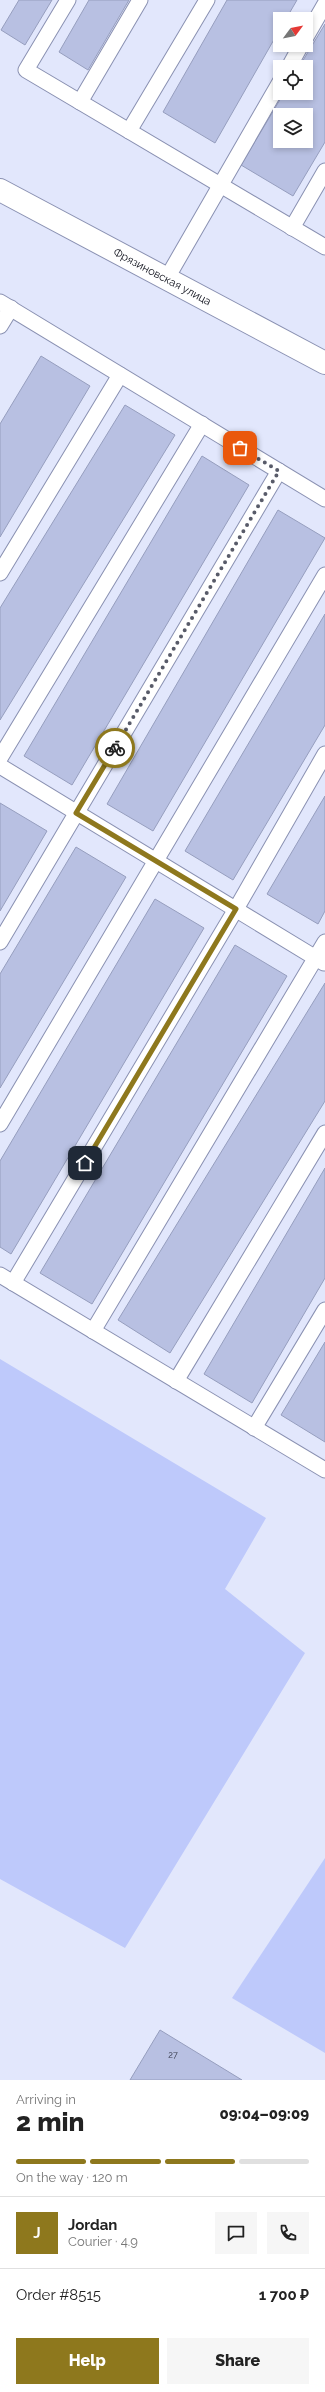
<!DOCTYPE html>
<html lang="en">
<head>
<meta charset="utf-8">
<style>
	:root { --surface:#fff; --page:#f6f6f6; --text:#222; --muted:#767676; --line:#e0e0e0; --accent:#8e781d }
	body { margin:0; font-family:Raleway,sans-serif; background:var(--page); color:var(--text); height:100vh; display:flex; flex-direction:column; font-size:15px; white-space:nowrap }
	* { box-sizing:border-box; margin:0 }
	p { font-size:13px; color:var(--muted) }
	.icon { flex:none; width:22px; height:22px; fill:none; stroke:currentColor; stroke-width:2; stroke-linecap:round; stroke-linejoin:round }
	.map { position:relative; height:2080px; overflow:hidden }
	.panel { display:flex; flex-direction:column; background:var(--surface); flex:1 }
	.panel>* { flex:none }
	.needle { width:26px; rotate:58deg }
	.buttons { position:absolute; left:273px; top:12px; display:grid; gap:8px }
	.buttons a { display:grid; place-items:center; width:40px; height:40px; border-radius:0px; background:var(--surface); box-shadow:0 2px 6px #0003; font-size:20px }
	.pin { position:absolute; display:grid; place-items:center; width:34px; height:34px; color:#fff; margin:-17px; border-radius:8px; box-shadow:0 2px 6px #0006 }
	.courier { position:absolute; display:grid; place-items:center; width:40px; height:40px; margin:-20px; border:3px solid #8e781d; border-radius:50%; background:#fff; color:#222; box-shadow:0 1px 5px #0007 }
	.overview em { font-style:normal; font-weight:800 }
	.overview div { display:flex; flex-direction:column-reverse }
	.overview { display:flex; align-items:center; justify-content:space-between; height:68px; padding:0 16px }
	h1 { font-size:26px; font-weight:800; line-height:30px }
	.bar { display:grid; grid-template-columns:repeat(4,1fr); gap:6px 4px; align-content:center; height:48px; padding:0 16px }
	.bar i { height:5px; border-radius:3px; background:var(--line) }
	.bar .current { background:var(--accent) }
	.bar p { grid-column:span 4 }
	.line { display:flex; align-items:center; gap:10px; padding:0 16px; border-top:1px solid var(--line) }
	.line div { flex:1 }
	.round { display:grid; place-items:center; flex:none; width:42px; height:42px; border-radius:0px; background:var(--page) }
	.action { display:flex; gap:8px; margin-top:auto; padding:8px 16px }
	.action a { flex:1; height:46px; border-radius:0px; background:var(--accent); color:#fff; font-size:16px; font-weight:800; line-height:46px; text-align:center }
	.action a+a { background:var(--page); color:var(--text) }
	.map>svg:first-child { display:block }
	.green { fill:#bec9fb }
	.building { fill:#b8c0e2; stroke:#969ebe; fill-rule:evenodd }
	.lines { fill:none; stroke-linecap:round; stroke-linejoin:round }
	.lane-casing { stroke:#8a91b2; stroke-width:17 }
	.street-casing { stroke:#8a91b2; stroke-width:24 }
	.lane { stroke:#fff; stroke-width:15 }
	.street { stroke:#fff; stroke-width:22 }
	.done { stroke:#585b69; stroke-width:4; stroke-dasharray:0 7.2 }
	.route { stroke:#8e781d; stroke-width:5 }
	.labels { text-anchor:middle; stroke-width:3; stroke-linejoin:round; paint-order:stroke }
	.number-label { font-size:9px; fill:#383b4c }
	.street-label { font-size:11px; fill:#0d0f1a; stroke:#e2e7fc }
</style>
</head>
<body>
<div class="map">
<svg width="325" height="2080" viewBox="0 0 325 2080">
	<rect width="100%" height="100%" fill="#e2e7fc"/>
	<g class="green">
		<path d="M0,1359L266,1518L225,1589L305,1653L125,1948L0,1879Z"/>
		<path d="M325,1858V2053L232,1998Z"/>
	</g>
	<g class="building">
		<path d="M19,0H52L25,45L1,30Z"/>
		<path d="M89,0H129L88,70L59,52Z"/>
		<path d="M227,0H297L286,19H280V29L215,143L163,112Z"/>
		<path d="M325,24V142L293,196L241,165L284,93H306V67H299ZM280,115H306V141H280Z"/>
		<path d="M41,356L90,386L0,537V424Z"/>
		<path d="M125,405L175,435L0,720V608Z"/>
		<path d="M202,456L249,485L72,785L24,756Z"/>
		<path d="M278,510L325,538L153,831L107,804Z"/>
		<path d="M325,614V725L233,880L185,851Z"/>
		<path d="M325,796V911L318,924L267,894Z"/>
		<path d="M0,803L47,831L0,911Z"/>
		<path d="M76,847L126,877L0,1088V974Z"/>
		<path d="M155,899L204,928L11,1254L0,1247V1161Z"/>
		<path d="M235,945L287,976L92,1304L40,1273Z"/>
		<path d="M325,983V1101L170,1353L118,1320Z"/>
		<path d="M325,1168V1278L252,1403L204,1374Z"/>
		<path d="M325,1342V1442L281,1415Z"/>
		<path d="M160,2030L242,2080H130Z"/>
	</g>
	<g class="lines">
		<defs>
			<g id="lane">
				<path d="M68,0L26,70L325,247"/>
				<path d="M306,37L325,4"/>
				<path d="M289,67L301,45"/>
				<path d="M80,102L140,0"/>
				<path d="M129,131L207,0"/>
				<path d="M292,228L325,171"/>
				<path d="M167,278L280,82"/>
				<path d="M0,302L325,499"/>
				<path d="M0,326L11,308"/>
				<path d="M0,573L120,375"/>
				<path d="M0,758L202,424"/>
				<path d="M0,766L324,963"/>
				<path d="M0,942L279,471"/>
				<path d="M0,1124L325,575"/>
				<path d="M0,1275L325,1470"/>
				<path d="M13,1283L236,909L325,754"/>
				<path d="M93,1331L325,942"/>
				<path d="M176,1381L325,1133"/>
				<path d="M254,1428L325,1310"/>
			</g>
			<g id="street">
				<path id="s1" d="M0,190L325,363"/>
			</g>
		</defs>
		<use href="#lane" class="lane-casing"/>
		<use href="#street" class="street-casing"/>
		<use href="#lane" class="lane"/>
		<use href="#street" class="street"/>
	</g>
	<g class="lines">
		<path class="done" d="M115,748L279,471L240,448"/>
		<path class="route" d="M85,1163L236,909L76,813L115,748"/>
	</g>
	<g class="labels">
		<g class="number-label">
			<text x="173" y="2058">27</text>
		</g>
		<g class="street-label">
			<text dy="4" stroke="none"><textPath href="#s1" startOffset="184">Фрязиновская улица</textPath></text>
		</g>
	</g>
</svg>
<div class="buttons">
<a><svg class="needle" viewBox="-14 -14 28 28"><path d="M0-13l5 13h-10z" fill="#e53935"/><path d="M0 13l5-13h-10z" fill="#767676"/></svg></a>
<a><svg class="icon" aria-label="locate" viewBox="0 0 24 24"><circle cx="12" cy="12" r="6"/><path d="M12 2v4M12 18v4M2 12h4M18 12h4"/></svg></a>
<a><svg class="icon" aria-label="layers" viewBox="0 0 24 24"><path d="M12 4l9 5-9 5-9-5zM3 14l9 5 9-5"/></svg></a>
</div>
<div class="pin" style="left:240px;top:448px;background:#ea580c"><svg class="icon" aria-label="bag" viewBox="0 0 24 24"><path d="M5 8h14l-1 12H6zM9 8a3 3 0 0 1 6 0"/></svg></div>
<div class="pin" style="left:85px;top:1163px;background:#1f2937"><svg class="icon" aria-label="home" viewBox="0 0 24 24"><path d="M3 11l9-7 9 7M6 9v11h12V9"/></svg></div>
<div class="courier" style="left:115px;top:748px"><svg class="icon" aria-label="bike" viewBox="0 0 24 24"><circle cx="6" cy="16" r="4"/><circle cx="18" cy="16" r="4"/><path d="M6 16l4-8h5l3 8M10 8l3 8H6M13 5h3"/></svg></div>
</div>
<section class="panel">
<div class="overview"><div><h1>2 min</h1><p>Arriving in</p></div><em>09:04–09:09</em></div>
<div class="bar"><i class="current"></i><i class="current"></i><i class="current"></i><i></i><p>On the way · 120 m</p></div>
<div class="line" style="height:72px"><b class="round" style="background:var(--accent);color:#fff">J</b><div><b>Jordan</b><p>Courier · 4.9</p></div><a class="round"><svg class="icon" aria-label="chat" viewBox="0 0 24 24"><path d="M4 5h16v11H9l-5 4z"/></svg></a><a class="round"><svg class="icon" aria-label="phone" viewBox="0 0 24 24"><path d="M5 4h4l2 5-3 2q2 4 5 5l2-3 5 2v4C11 20 4 13 5 4z"/></svg></a></div>
<div class="line" style="height:52px"><div>Order #8515</div><b>1 700 ₽</b></div>
<div class="action"><a>Help</a><a>Share</a></div>
</section>
</body>
</html>
